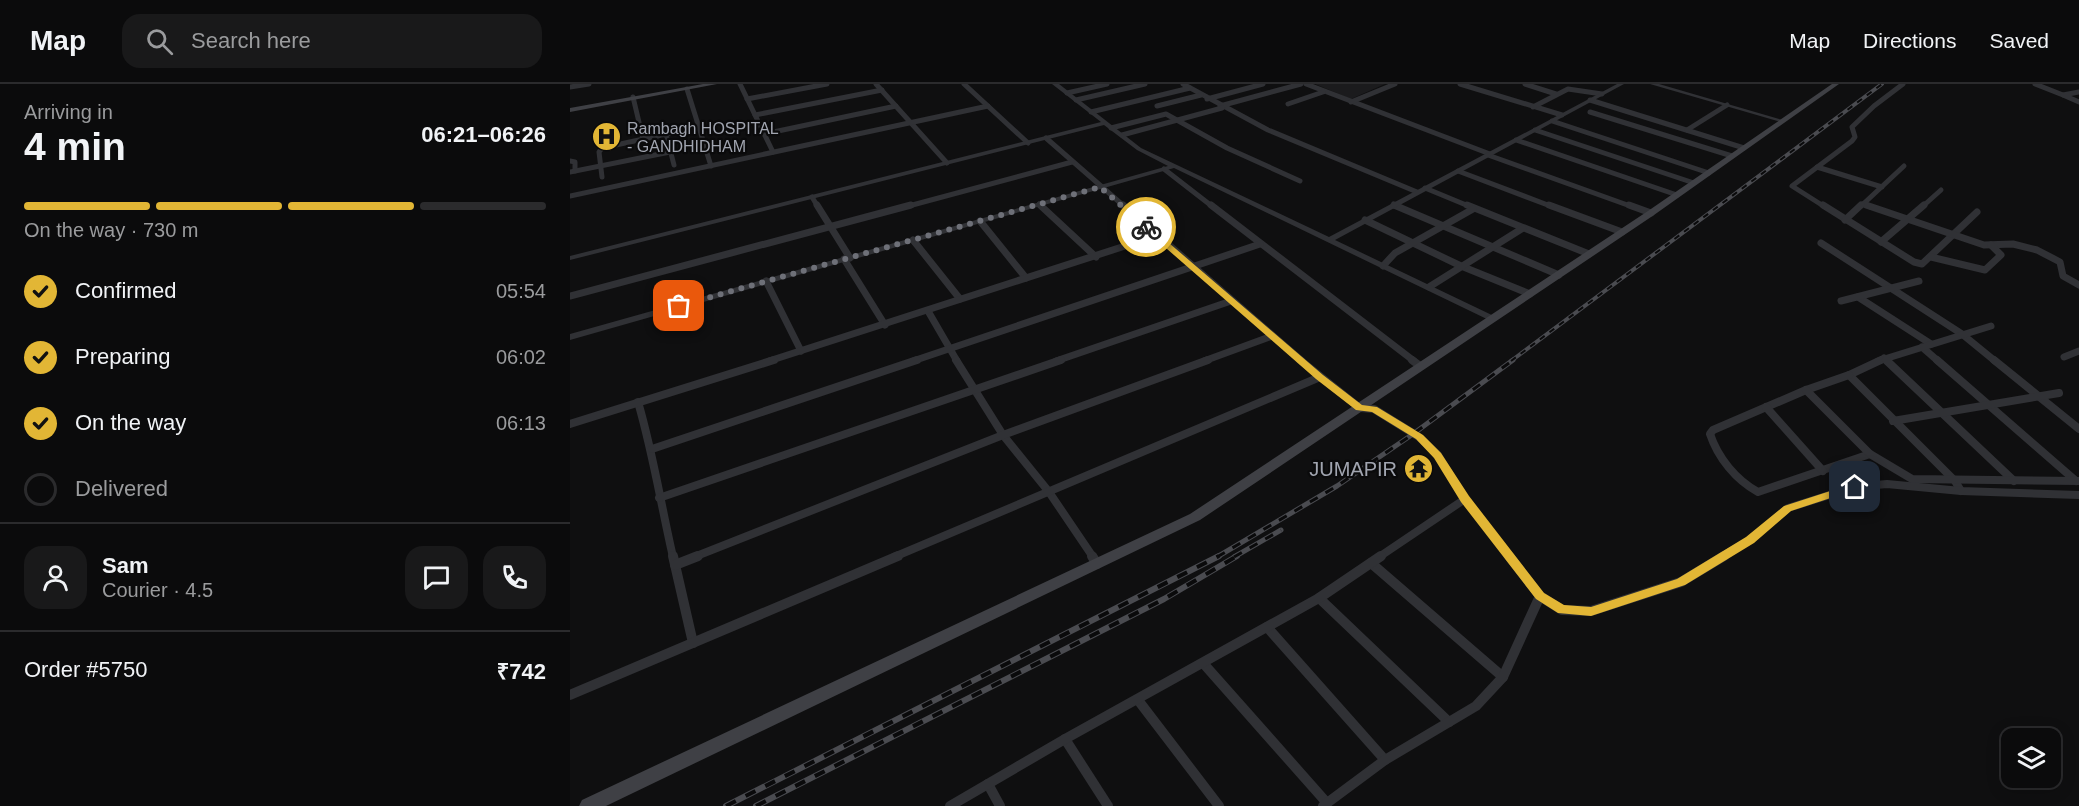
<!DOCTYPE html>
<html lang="en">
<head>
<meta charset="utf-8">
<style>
	:root { --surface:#0b0b0c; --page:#19191a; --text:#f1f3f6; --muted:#9a9b9d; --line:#2b2b2d; --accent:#e2b635 }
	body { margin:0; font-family:Arial,sans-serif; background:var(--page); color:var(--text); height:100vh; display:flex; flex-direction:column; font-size:22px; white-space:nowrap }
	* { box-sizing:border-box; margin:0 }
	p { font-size:20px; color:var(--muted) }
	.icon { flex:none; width:33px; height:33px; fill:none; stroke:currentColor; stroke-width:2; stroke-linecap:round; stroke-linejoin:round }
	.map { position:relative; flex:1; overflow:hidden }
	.drawer { display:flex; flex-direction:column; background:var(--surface); width:570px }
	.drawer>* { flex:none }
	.fabs { position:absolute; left:1431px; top:644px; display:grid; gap:12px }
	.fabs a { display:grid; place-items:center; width:60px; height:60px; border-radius:12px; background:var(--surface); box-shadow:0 3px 15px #0003,0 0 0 2px var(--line); font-size:30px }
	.pin { position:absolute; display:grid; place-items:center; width:51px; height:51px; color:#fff; margin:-26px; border-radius:12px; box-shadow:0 3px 9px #0006 }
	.courier { position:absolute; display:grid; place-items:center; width:60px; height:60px; margin:-30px; border:4px solid #e2b635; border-radius:50%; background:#fff; color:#222; box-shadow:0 2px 8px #0007 }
	.headline em { font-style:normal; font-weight:700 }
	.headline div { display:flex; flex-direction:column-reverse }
	.headline { display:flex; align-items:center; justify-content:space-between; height:102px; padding:0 24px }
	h1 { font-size:39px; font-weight:700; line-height:45px }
	.bar { display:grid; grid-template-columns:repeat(4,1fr); gap:9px 6px; align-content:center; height:72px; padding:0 24px }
	.bar i { height:8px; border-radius:4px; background:var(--line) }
	.bar .active { background:var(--accent) }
	.bar p { grid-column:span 4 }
	.line { display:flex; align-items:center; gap:15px; padding:0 24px; border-top:2px solid var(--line) }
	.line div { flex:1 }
	.round { display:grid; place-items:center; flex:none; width:63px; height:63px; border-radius:18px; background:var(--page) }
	ol { padding:0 24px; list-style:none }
	li { display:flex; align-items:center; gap:18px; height:66px }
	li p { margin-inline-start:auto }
	li .icon { padding:6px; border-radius:50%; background:var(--accent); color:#111; stroke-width:4 }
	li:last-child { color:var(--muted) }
	li i { width:33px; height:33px; border:3px solid var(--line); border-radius:50% }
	header { display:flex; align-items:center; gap:36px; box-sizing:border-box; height:84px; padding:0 30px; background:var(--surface); border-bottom:2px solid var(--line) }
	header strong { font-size:28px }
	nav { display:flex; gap:33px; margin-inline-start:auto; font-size:21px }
	.search { width:420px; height:54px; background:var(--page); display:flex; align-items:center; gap:15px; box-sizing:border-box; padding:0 21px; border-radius:18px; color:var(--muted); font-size:22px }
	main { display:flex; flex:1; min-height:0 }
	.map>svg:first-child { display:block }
	.built { fill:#1b1b1d }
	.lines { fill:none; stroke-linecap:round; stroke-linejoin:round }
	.minor-far3 { stroke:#303135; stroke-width:5 }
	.minor-far2 { stroke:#303135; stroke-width:7 }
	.minor-far1 { stroke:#303135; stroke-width:8 }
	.minor { stroke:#303135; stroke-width:10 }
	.tertiary { fill:#303135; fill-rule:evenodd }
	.secondary { fill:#3f4045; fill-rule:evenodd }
	.rail-far2-casing { stroke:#4a4b50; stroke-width:4 }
	.rail-far1-casing { stroke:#4a4b50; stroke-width:5 }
	.rail-casing { stroke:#4a4b50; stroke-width:6 }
	.rail-far2 { stroke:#0a0a0b; stroke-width:2; stroke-dasharray:6; stroke-linecap:butt }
	.rail-far1 { stroke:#0a0a0b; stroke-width:3; stroke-dasharray:9; stroke-linecap:butt }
	.rail { stroke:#0a0a0b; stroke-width:4; stroke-dasharray:11; stroke-linecap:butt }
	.route { fill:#e2b635 }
	.done { stroke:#6e7078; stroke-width:6; stroke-dasharray:0 10.8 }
	.labels { text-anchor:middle; stroke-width:4.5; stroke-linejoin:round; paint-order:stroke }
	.far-poi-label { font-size:16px; fill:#a1a5b0; stroke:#0a0a0b; text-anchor:start }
	.poi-label { font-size:20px; fill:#a1a5b0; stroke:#0a0a0b; text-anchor:end }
</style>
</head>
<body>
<header>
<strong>Map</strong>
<div class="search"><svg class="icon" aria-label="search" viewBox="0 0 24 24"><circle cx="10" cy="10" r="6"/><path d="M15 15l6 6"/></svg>Search here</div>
<nav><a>Map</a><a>Directions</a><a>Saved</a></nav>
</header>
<main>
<section class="drawer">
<div class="headline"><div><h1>4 min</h1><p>Arriving in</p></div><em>06:21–06:26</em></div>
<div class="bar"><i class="active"></i><i class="active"></i><i class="active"></i><i></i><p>On the way · 730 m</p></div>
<ol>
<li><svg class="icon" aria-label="check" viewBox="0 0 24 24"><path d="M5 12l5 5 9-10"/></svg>Confirmed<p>05:54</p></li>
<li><svg class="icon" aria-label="check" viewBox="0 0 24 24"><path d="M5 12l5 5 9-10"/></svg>Preparing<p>06:02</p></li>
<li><svg class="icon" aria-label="check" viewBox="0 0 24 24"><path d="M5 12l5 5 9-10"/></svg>On the way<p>06:13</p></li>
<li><i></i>Delivered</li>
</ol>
<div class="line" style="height:108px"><a class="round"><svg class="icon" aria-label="person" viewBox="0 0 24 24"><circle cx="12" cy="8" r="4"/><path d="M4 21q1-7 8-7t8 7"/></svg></a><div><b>Sam</b><p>Courier · 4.5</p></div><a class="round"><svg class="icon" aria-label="chat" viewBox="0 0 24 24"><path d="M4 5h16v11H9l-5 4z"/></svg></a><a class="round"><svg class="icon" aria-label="phone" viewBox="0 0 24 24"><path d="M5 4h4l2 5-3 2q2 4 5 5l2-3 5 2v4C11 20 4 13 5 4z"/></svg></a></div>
<div class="line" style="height:78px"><div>Order #5750</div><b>₹742</b></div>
</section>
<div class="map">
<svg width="1509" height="722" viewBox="0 0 1509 722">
	<rect width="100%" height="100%" fill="#0f0f10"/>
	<path class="built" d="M745,0H815L781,15Z"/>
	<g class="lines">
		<g class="minor-far3">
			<path d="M170,0L203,68"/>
			<path d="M306,0L377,79"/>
			<path d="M394,0L458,59"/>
			<path d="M613,0L698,46L847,108"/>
			<path d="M736,0L920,70"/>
			<path d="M890,0L992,31"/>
			<path d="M955,0L986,10"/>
			<path d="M1465,0L1493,11"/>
			<path d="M0,3L19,0"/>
			<path d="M117,5L141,82"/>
			<path d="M1509,8L1493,11L1509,18"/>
			<path d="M497,9L537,0"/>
			<path d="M63,13L73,55"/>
			<path d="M177,15L257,0"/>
			<path d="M637,15L693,0"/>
			<path d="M506,16L575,0"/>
			<path d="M1020,16L1174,64"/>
			<path d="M781,18L825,0"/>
			<path d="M718,20L753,8"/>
			<path d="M587,22L631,11"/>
			<path d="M650,22L731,0"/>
			<path d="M963,23L998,5L1032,10"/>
			<path d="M521,28L620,4"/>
			<path d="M1020,28L1162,72"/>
			<path d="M185,31L312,6"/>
			<path d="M982,37L1139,89"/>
			<path d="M541,44L596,30L657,64L730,97"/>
			<path d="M965,46L1124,99"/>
			<path d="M1117,46L1157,21"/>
			<path d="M96,50L104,81"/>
			<path d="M194,50L326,22"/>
			<path d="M552,51L652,24"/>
			<path d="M476,54L555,123"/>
			<path d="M946,56L1107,111"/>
			<path d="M918,71L1063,123"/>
			<path d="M0,77L5,78V87"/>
			<path d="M1247,83L1312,103"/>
			<path d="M594,85L643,123"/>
			<path d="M888,87L983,123"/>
			<path d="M0,88L100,68"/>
			<path d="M32,93L29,68L32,64L129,43"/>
			<path d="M855,104L901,123"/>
			<path d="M0,112L418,22"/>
			<path d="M242,113L248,123"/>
			<path d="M469,120L472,123"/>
			<path d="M1293,120L1300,123"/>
			<path d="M824,121L828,123"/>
			<path d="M335,123L502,78"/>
			<path d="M1255,123L1222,102L1282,57L1285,53L1282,43L1304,22L1333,0"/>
			<path d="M1290,123L1334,82"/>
			<path d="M1352,123L1371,106"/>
		</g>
		<g class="minor-far2">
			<path d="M247,121L280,174"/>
			<path d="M470,121L526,173"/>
			<path d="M553,121L732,277"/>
			<path d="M641,121L844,277"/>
			<path d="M824,121L989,191"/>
			<path d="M897,121L1019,170"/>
			<path d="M979,121L1052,148"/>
			<path d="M1059,121L1081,129"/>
			<path d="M1253,121L1344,178L1352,180L1407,128"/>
			<path d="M1296,121L1414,161L1443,160L1467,166L1490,178L1493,192L1509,201"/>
			<path d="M795,136L891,182L960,210"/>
			<path d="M1275,136L1291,121"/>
			<path d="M410,137L456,194"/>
			<path d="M343,156L390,215"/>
			<path d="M1311,158L1354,121"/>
			<path d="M1251,159L1392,250L1425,277"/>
			<path d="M1361,173L1415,186L1431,171L1421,161"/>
			<path d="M274,175L315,241"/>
			<path d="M813,182L825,169L903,125"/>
			<path d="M196,197L231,267"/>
			<path d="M859,203L953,144"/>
			<path d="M0,212L341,121"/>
			<path d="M1288,213L1361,260"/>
			<path d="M1271,217L1349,197"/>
			<path d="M358,227L387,277"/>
			<path d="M1352,263L1368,277"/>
			<path d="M1494,273L1509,267"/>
			<path d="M1314,274L1317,277"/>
			<path d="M199,277L586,152"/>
			<path d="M343,277L690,160"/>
			<path d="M486,277L661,217"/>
			<path d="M634,277L702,252"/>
			<path d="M1308,277L1421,242"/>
		</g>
		<g class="minor-far1">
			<path d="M386,276L433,351L479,408L523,473"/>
			<path d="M730,276L790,324L804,325L849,353L868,371L895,415L940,473"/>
			<path d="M842,276L850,282"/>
			<path d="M1311,276L1279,291L1385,397L1391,407"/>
			<path d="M1316,276L1444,397"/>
			<path d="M1367,276L1506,397"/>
			<path d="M1424,276L1509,345"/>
			<path d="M1279,291L1236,306L1143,346L1140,350C1148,374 1166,396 1188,408L1300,370"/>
			<path d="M1236,306L1300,370L1342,395L1509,397"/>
			<path d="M68,318C83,369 91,421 103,473"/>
			<path d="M1196,323L1253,387"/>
			<path d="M1323,337L1489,309"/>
			<path d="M0,340L204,276"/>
			<path d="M82,365L347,276"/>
			<path d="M89,414L491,276"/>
			<path d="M124,473L433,351L638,276"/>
			<path d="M324,473L750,293"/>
			<path d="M809,473L895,415"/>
			<path d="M1151,473L1180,456L1218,424L1285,403L1317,400L1391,407L1509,411"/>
		</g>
		<g class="minor">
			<path d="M103,472L123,559"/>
			<path d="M522,472L527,480"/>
			<path d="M939,472L970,512L992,526L1021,527L1111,498L1154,472"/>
			<path d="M801,479L933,593"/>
			<path d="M105,481L128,472"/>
			<path d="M749,514L879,638"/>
			<path d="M697,543L815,676"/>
			<path d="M633,579L757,719"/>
			<path d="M0,611L328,472"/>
			<path d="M568,616L649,722"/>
			<path d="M495,655L538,722"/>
			<path d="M418,700L430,722"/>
			<path d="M380,722L495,655L749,514L811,472"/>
			<path d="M753,722L815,676L906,622L933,593L970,512"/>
		</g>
		<g class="tertiary">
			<path d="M482,0H489L571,64L759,153L1047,0H1054L765,156L926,233L927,235L923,238L604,84L0,256V250L598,82L567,66L534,41L0,176V172L531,38Z"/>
			<path d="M1080,0H1089L1216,37L1211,38Z"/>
		</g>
		<g class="secondary">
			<path d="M133,0H147L0,28V24Z"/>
			<path d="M1262,0H1269L1084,131L630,436L36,722H9L12,716L620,430L1078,127Z"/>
		</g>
		<defs>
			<path id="rail-far2" d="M941,277L1312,0"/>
			<g id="rail-far1">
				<path d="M647,473L767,402L843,350L943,276"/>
				<path d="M664,473L711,446"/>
			</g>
			<g id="rail">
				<path d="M156,722L649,472"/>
				<path d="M186,722L594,515L667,472"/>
			</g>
		</defs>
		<use href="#rail-far2" class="rail-far2-casing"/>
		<use href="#rail-far1" class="rail-far1-casing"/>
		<use href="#rail" class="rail-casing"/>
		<use href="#rail-far2" class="rail-far2"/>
		<use href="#rail-far1" class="rail-far1"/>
		<use href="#rail" class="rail"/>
	</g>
	<path class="route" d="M573,141H578L753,291L792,321L807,323L853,351L871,369L899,412L974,509L994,521L1021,523L1107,495L1176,453L1214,422L1285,399L1290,403L1288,405L1221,427L1184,459L1115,501L1021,532L988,529L966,515L891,418L864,374L846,355L802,328L786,326L746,295L573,144Z"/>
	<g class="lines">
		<path class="done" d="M109,222L530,103L576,143"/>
	</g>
	<defs>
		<symbol id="hospital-disc" viewBox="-11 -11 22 22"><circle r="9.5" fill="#e2b635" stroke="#0a0a0b"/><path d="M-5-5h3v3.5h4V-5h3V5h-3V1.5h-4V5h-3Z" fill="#111"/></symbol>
		<symbol id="temple-disc" viewBox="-11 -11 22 22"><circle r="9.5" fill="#e2b635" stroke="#0a0a0b"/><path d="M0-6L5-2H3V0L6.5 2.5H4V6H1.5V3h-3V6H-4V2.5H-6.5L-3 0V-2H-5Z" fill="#111"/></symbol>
	</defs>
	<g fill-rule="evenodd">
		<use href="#hospital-disc" x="20" y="36" width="33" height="33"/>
		<use href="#temple-disc" x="832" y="368" width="33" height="33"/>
	</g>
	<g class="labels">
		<g class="far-poi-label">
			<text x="57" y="50">Rambagh HOSPITAL<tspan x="57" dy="18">- GANDHIDHAM</tspan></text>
		</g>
		<g class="poi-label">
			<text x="827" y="392">JUMAPIR</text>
		</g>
	</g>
</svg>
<div class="fabs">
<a><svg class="icon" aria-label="layers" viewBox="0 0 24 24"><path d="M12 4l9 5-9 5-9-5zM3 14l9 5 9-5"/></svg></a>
</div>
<div class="pin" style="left:109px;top:222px;background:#ea580c"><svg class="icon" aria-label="bag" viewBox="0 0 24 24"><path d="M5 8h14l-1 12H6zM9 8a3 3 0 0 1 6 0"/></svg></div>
<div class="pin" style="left:1285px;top:403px;background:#1f2937"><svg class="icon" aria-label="home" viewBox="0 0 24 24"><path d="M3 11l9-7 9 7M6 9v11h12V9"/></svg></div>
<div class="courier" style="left:576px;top:143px"><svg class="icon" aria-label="bike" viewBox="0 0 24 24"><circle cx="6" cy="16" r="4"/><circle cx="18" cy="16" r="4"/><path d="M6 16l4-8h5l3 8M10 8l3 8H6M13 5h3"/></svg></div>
</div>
</main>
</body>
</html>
